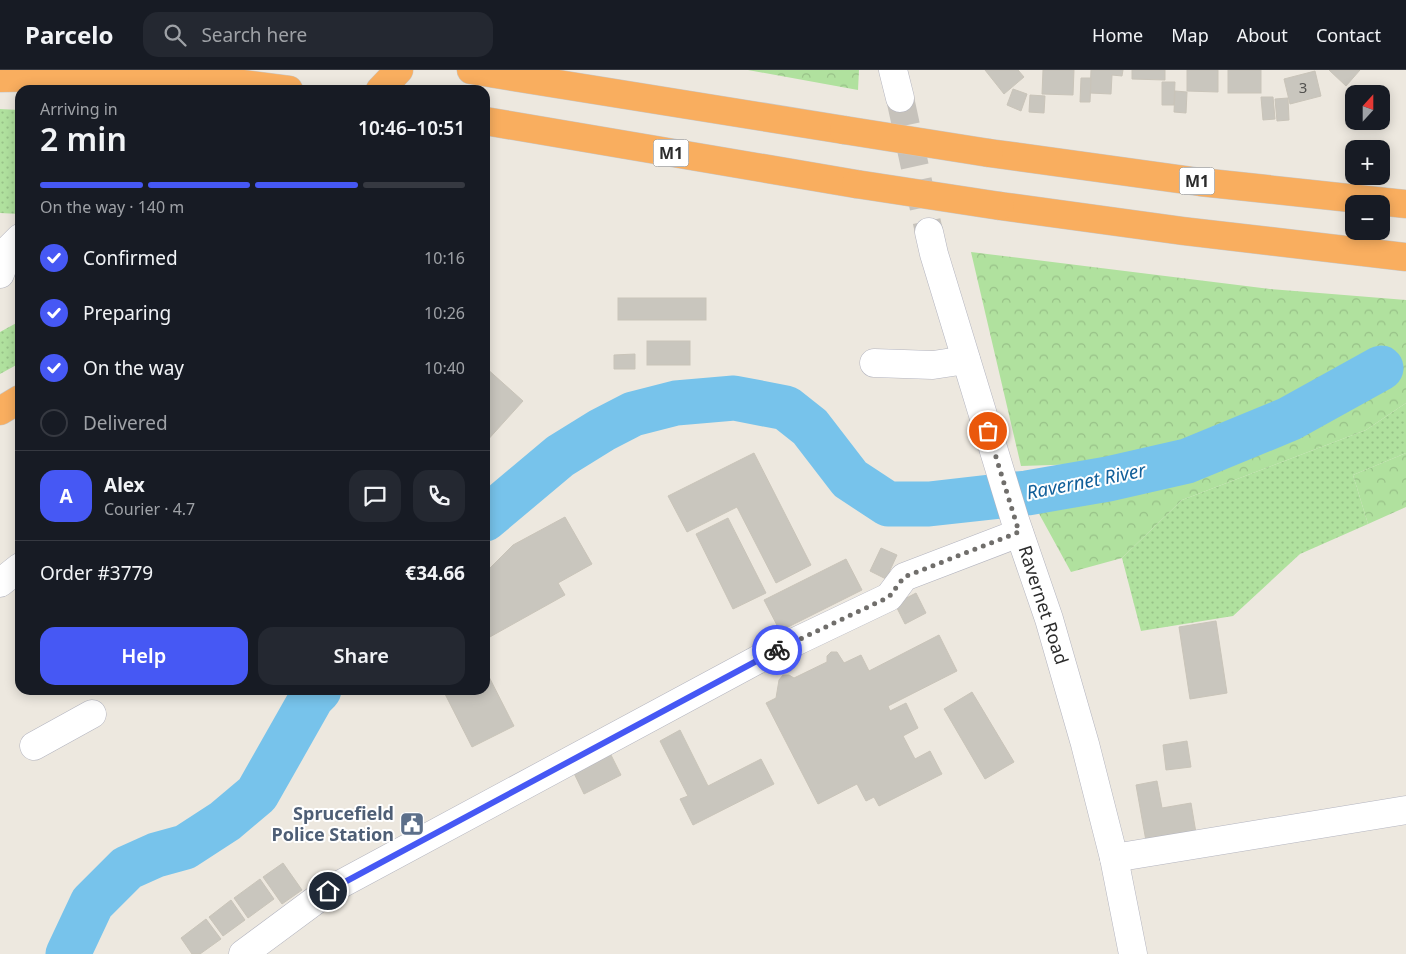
<!DOCTYPE html>
<html lang="en">
<head>
<meta charset="utf-8">
<style>
	:root { --surface:#171b24; --page:#242831; --text:#f1f3f6; --muted:#9ea1a6; --line:#363941; --accent:#4658f4 }
	body { margin:0; font-family:"Noto Sans",sans-serif; background:var(--page); color:var(--text); height:100vh; display:flex; flex-direction:column; font-size:19px; white-space:nowrap }
	* { box-sizing:border-box; margin:0 }
	p { font-size:16px; color:var(--muted) }
	.icon { flex:none; width:28px; height:28px; fill:none; stroke:currentColor; stroke-width:2; stroke-linecap:round; stroke-linejoin:round }
	.map { position:relative; flex:1; overflow:hidden }
	.sheet { position:absolute; left:15px; top:15px; width:475px; height:610px; display:flex; flex-direction:column; background:var(--surface); border-radius:15px; box-shadow:0 2px 12px #0003 }
	.sheet>* { flex:none }
	.needle { width:32px; rotate:21deg }
	.buttons { position:absolute; left:1345px; top:15px; display:grid; gap:10px }
	.buttons a { display:grid; place-items:center; width:45px; height:45px; border-radius:10px; background:var(--surface); box-shadow:0 2px 12px #0003; font-size:25px }
	.pin { position:absolute; display:grid; place-items:center; width:42px; height:42px; color:#fff; margin:-21px; border:2px solid #fff; border-radius:50%; box-shadow:0 1px 5px #0007 }
	.courier { position:absolute; display:grid; place-items:center; width:50px; height:50px; margin:-25px; border:4px solid #4658f4; border-radius:50%; background:#fff; color:#222; box-shadow:0 1px 6px #0007 }
	.summary em { font-style:normal; font-weight:600 }
	.summary div { display:flex; flex-direction:column-reverse }
	.summary { display:flex; align-items:center; justify-content:space-between; height:85px; padding:0 25px }
	h1 { font-size:32px; font-weight:600; line-height:38px }
	.bar { display:grid; grid-template-columns:repeat(4,1fr); gap:8px 5px; align-content:center; height:60px; padding:0 25px }
	.bar i { height:6px; border-radius:4px; background:var(--line) }
	.bar .current { background:var(--accent) }
	.bar p { grid-column:span 4 }
	.line { display:flex; align-items:center; gap:12px; padding:0 25px; border-top:1px solid var(--line) }
	.line div { flex:1 }
	.round { display:grid; place-items:center; flex:none; width:52px; height:52px; border-radius:15px; background:var(--page) }
	ol { padding:0 25px; list-style:none }
	li { display:flex; align-items:center; gap:15px; height:55px }
	li p { margin-inline-start:auto }
	li .icon { padding:5px; border-radius:50%; background:var(--accent); color:#fff; stroke-width:4 }
	li:last-child { color:var(--muted) }
	li i { width:28px; height:28px; border:2px solid var(--line); border-radius:50% }
	.button { display:flex; gap:10px; margin-top:auto; padding:10px 25px }
	.button a { flex:1; height:58px; border-radius:15px; background:var(--accent); color:#fff; font-size:20px; font-weight:600; line-height:58px; text-align:center }
	.button a+a { background:var(--page); color:var(--text) }
	header { display:flex; align-items:center; gap:30px; box-sizing:border-box; height:70px; padding:0 25px; background:var(--surface); border-bottom:1px solid var(--line) }
	header strong { font-size:24px }
	nav { display:flex; gap:28px; margin-inline-start:auto; font-size:18px }
	.search { width:350px; height:45px; background:var(--page); display:flex; align-items:center; gap:12px; box-sizing:border-box; padding:0 18px; border-radius:15px; color:var(--muted); font-size:19px }
	.map>svg:first-child { display:block }
	.grass { fill:url(#grass-dots) }
	.forest { fill:url(#forest-crowns) }
	.lines { fill:none; stroke-linecap:round; stroke-linejoin:round }
	.river { stroke:#77c3eb; stroke-width:45 }
	.building { fill:#c9c6be; stroke:#c9c4b9 }
	.minor-tunnel { stroke:#c6c2bb; stroke-width:28; stroke-dasharray:28 14; stroke-linecap:butt }
	.minor-casing { stroke:#b3b4bf; stroke-width:29 }
	.highway-casing { stroke:#c8c8c8; stroke-width:29 }
	.minor { stroke:#fff; stroke-width:28 }
	.highway { stroke:#f9ae5f; stroke-width:28 }
	.highway-bridge-casing { stroke:#c8c8c8; stroke-width:29; stroke-linecap:butt }
	.highway-bridge { stroke:#f9ae5f; stroke-width:28 }
	.done { stroke:#706e6b; stroke-width:5; stroke-dasharray:0 9 }
	.route { stroke:#4658f4; stroke-width:6 }
	.labels { text-anchor:middle; stroke-width:4; stroke-linejoin:round; paint-order:stroke }
	.number-label { font-size:15px; fill:#535250 }
	.shield { fill:#fff; stroke:#6b6b6b; stroke-width:1 }
	.shield-label { font-size:16px; font-weight:bold; fill:#2c2c2c }
	.street-label { font-size:18px; fill:#2c2c2c; stroke:#fff }
	.service-label { font-size:18px; font-weight:bold; fill:#4e5e75; stroke:#fff; text-anchor:end }
	.water-label { font-size:19px; font-style:italic; fill:#12609a; stroke:#fff }
</style>
</head>
<body>
<header>
<strong>Parcelo</strong>
<div class="search"><svg class="icon" aria-label="search" viewBox="0 0 24 24"><circle cx="10" cy="10" r="6"/><path d="M15 15l6 6"/></svg>Search here</div>
<nav><a>Home</a><a>Map</a><a>About</a><a>Contact</a></nav>
</header>
<div class="map">
<svg width="1406" height="884" viewBox="0 0 1406 884">
	<defs>
		<pattern id="grass-dots" width="8" height="8" patternUnits="userSpaceOnUse" patternTransform="scale(1.25)"><rect width="8" height="8" fill="#b0e19e"/><path d="M2 2h.1M6 6h.1" fill="none" stroke="#98c188" stroke-width="1.8" stroke-linecap="round"/></pattern>
		<pattern id="forest-crowns" width="20" height="18" patternUnits="userSpaceOnUse" patternTransform="scale(1.25)"><rect width="20" height="18" fill="#b0e19e"/><path d="M2 6a3 3 0 1 1 6 0M12 15a3 3 0 1 1 6 0" fill="none" stroke="#98c188"/></pattern>
	</defs>
	<rect width="100%" height="100%" fill="#ede8df"/>
	<g class="grass">
		<path d="M0,39L20,40V144L0,143Z"/>
		<path d="M20,251V293L0,304V262Z"/>
		<path d="M1406,333V383L1353,405L1368,454L1300,484L1233,546L1141,561L1122,488L1182,430L1366,360Z"/>
	</g>
	<g class="forest">
		<path d="M748,0H859L858,20Z"/>
		<path d="M971,182L1270,219L1406,230V333L1366,360L1182,430L1122,488L1071,502L1037,440L1079,428L1141,417L1197,405L1244,389L1223,365L1177,377L1083,394L1021,396Z"/>
		<path d="M1406,383V437L1368,454L1353,405Z"/>
	</g>
	<g class="lines">
		<g class="river">
			<path d="M485,449L560,386L602,360L633,344L676,333L734,328L786,338L810,357L850,409L888,434H929L1027,423L1108,409L1187,391L1289,349L1381,298"/>
			<path d="M68,884L92,833L127,798L156,785L185,777L225,751L257,724L312,627L319,620"/>
		</g>
	</g>
	<g class="building">
		<path d="M985,0H1018L1024,7L1004,24Z"/>
		<path d="M1043,0H1074L1073,25L1042,24Z"/>
		<path d="M1091,0H1123L1122,6L1112,5L1111,24L1090,23Z"/>
		<path d="M1132,0H1165V10L1132,9Z"/>
		<path d="M1187,0H1218V22L1187,21Z"/>
		<rect x="1228" y="0" width="33" height="23"/>
		<path d="M1329,0H1360L1346,16Z"/>
		<path d="M1315,1L1321,26L1290,34L1284,9Z"/>
		<path d="M1081,8H1091L1090,32H1080Z"/>
		<path d="M1162,12H1175L1174,35H1162Z"/>
		<path d="M1013,19L1027,24L1021,41L1007,35Z"/>
		<path d="M1175,21L1187,22L1186,43L1174,42Z"/>
		<path d="M1030,25L1045,26L1044,43L1029,42Z"/>
		<path d="M1261,27H1273L1275,49L1263,50Z"/>
		<path d="M1288,28L1289,50L1277,51L1275,29Z"/>
		<rect x="618" y="228" width="88" height="22"/>
		<rect x="647" y="271" width="43" height="24"/>
		<path d="M635,284V299H614V285Z"/>
		<path d="M485,297L523,331L485,373Z"/>
		<path d="M754,383L811,495L776,513L737,437L687,462L668,426Z"/>
		<path d="M565,447L592,494L558,513L565,525L488,568L485,563V503L513,475Z"/>
		<path d="M728,448L766,523L733,539L696,464Z"/>
		<path d="M881,478L897,485L886,509L870,501Z"/>
		<path d="M846,489L862,520L780,561L764,530Z"/>
		<path d="M916,523L926,543L905,554L895,534Z"/>
		<path d="M1216,551L1227,623L1190,629L1179,557Z"/>
		<path d="M939,565L957,601L888,636L890,641L906,633L918,658L903,666L915,689L930,681L942,704L879,736L874,727L866,731L857,714L818,734L766,633L776,628L779,610L783,605H789L794,608L827,592V586L831,582H837L844,593L861,585L869,601Z"/>
		<path d="M485,599L514,656L472,677L443,620H485Z"/>
		<path d="M972,622L1014,692L985,709L944,639Z"/>
		<path d="M680,660L708,716L761,689L774,714L693,755L680,729L688,726L660,671Z"/>
		<path d="M1187,671L1191,697L1166,700L1163,675Z"/>
		<path d="M609,681L621,705L584,724L572,699Z"/>
		<path d="M1157,711L1162,738L1191,733L1196,763L1146,771L1136,715Z"/>
		<path d="M283,793L302,820L282,834L263,807Z"/>
		<path d="M260,809L274,829L248,848L234,828Z"/>
		<path d="M231,830L245,850L223,866L209,847Z"/>
		<path d="M206,849L221,869L200,884H192L181,868Z"/>
	</g>
	<g class="lines">
		<path class="minor-tunnel" d="M900,28L929,162"/>
		<defs>
			<g id="minor">
				<path d="M893,0L900,28"/>
				<path d="M929,162L934,184L1015,450L1049,549L1085,674L1114,788L1133,884"/>
				<path d="M0,204L10,178L20,168"/>
				<path d="M874,293L933,295L966,290"/>
				<path d="M0,513L20,497"/>
				<path d="M34,676L92,644"/>
				<path d="M1114,788L1406,740"/>
				<path d="M243,884L328,821L757,590L889,527L904,507L1019,463"/>
			</g>
			<g id="highway">
				<path d="M471,0L844,60"/>
				<path d="M159,3L289,20"/>
				<path d="M0,8L175,5"/>
				<path d="M380,20L399,0"/>
				<path d="M485,51L856,114"/>
				<path d="M989,83L1200,112L1406,134"/>
				<path d="M1000,136L1183,161L1406,187"/>
				<path d="M0,341L20,329"/>
			</g>
		</defs>
		<use href="#minor" class="minor-casing"/>
		<use href="#highway" class="highway-casing"/>
		<use href="#minor" class="minor"/>
		<use href="#highway" class="highway"/>
		<defs>
			<g id="highway-bridge">
				<path d="M844,60L989,83"/>
				<path d="M856,114L1000,136"/>
			</g>
		</defs>
		<use href="#highway-bridge" class="highway-bridge-casing"/>
		<use href="#highway-bridge" class="highway-bridge"/>
	</g>
	<g class="lines">
		<path class="done" d="M777,580L889,527L904,507L1019,462L988,361"/>
		<path class="route" d="M328,821L777,580"/>
	</g>
	<defs>
		<symbol id="civic-square" viewBox="-11 -11 22 22"><rect x="-9" y="-9" width="18" height="18" rx="4" fill="#5c6f8a" stroke="#fff"/><path d="M-.6-6.5H3V-4.5H.6V-3L4-1V1h2V6H-6V1h2V-1L-.6-3ZM-1.2 2.5V6h2.4V2.5Z" fill="#fff"/></symbol>
	</defs>
	<g fill-rule="evenodd">
		<use href="#civic-square" x="398" y="740" width="28" height="28"/>
	</g>
	<g class="labels">
		<g class="number-label">
			<text x="1303" y="23">3</text>
		</g>
		<g class="shield">
			<rect x="653.5" y="69.5" width="35" height="27" rx="4"/>
			<rect x="1179.5" y="97.5" width="35" height="27" rx="4"/>
		</g>
		<g class="shield-label">
			<text x="671" y="89">M1</text>
			<text x="1197" y="117">M1</text>
		</g>
		<g class="street-label">
			<text transform="translate(1043 535) rotate(72)" y="6">Ravernet Road</text>
		</g>
		<g class="service-label">
			<text x="394" y="750">Sprucefield<tspan x="394" dy="21">Police Station</tspan></text>
		</g>
		<g class="water-label">
			<text transform="translate(1086 411) rotate(-11)" y="7">Ravernet River</text>
		</g>
	</g>
</svg>
<div class="buttons">
<a><svg class="needle" viewBox="-14 -14 28 28"><path d="M0-13l5 13h-10z" fill="#e53935"/><path d="M0 13l5-13h-10z" fill="#9ea1a6"/></svg></a>
<a>+</a>
<a>−</a>
</div>
<div class="pin" style="left:988px;top:361px;background:#ea580c"><svg class="icon" aria-label="bag" viewBox="0 0 24 24"><path d="M5 8h14l-1 12H6zM9 8a3 3 0 0 1 6 0"/></svg></div>
<div class="pin" style="left:328px;top:821px;background:#1f2937"><svg class="icon" aria-label="home" viewBox="0 0 24 24"><path d="M3 11l9-7 9 7M6 9v11h12V9"/></svg></div>
<div class="courier" style="left:777px;top:580px"><svg class="icon" aria-label="bike" viewBox="0 0 24 24"><circle cx="6" cy="16" r="4"/><circle cx="18" cy="16" r="4"/><path d="M6 16l4-8h5l3 8M10 8l3 8H6M13 5h3"/></svg></div>
<section class="sheet">
<div class="summary"><div><h1>2 min</h1><p>Arriving in</p></div><em>10:46–10:51</em></div>
<div class="bar"><i class="current"></i><i class="current"></i><i class="current"></i><i></i><p>On the way · 140 m</p></div>
<ol>
<li><svg class="icon" aria-label="check" viewBox="0 0 24 24"><path d="M5 12l5 5 9-10"/></svg>Confirmed<p>10:16</p></li>
<li><svg class="icon" aria-label="check" viewBox="0 0 24 24"><path d="M5 12l5 5 9-10"/></svg>Preparing<p>10:26</p></li>
<li><svg class="icon" aria-label="check" viewBox="0 0 24 24"><path d="M5 12l5 5 9-10"/></svg>On the way<p>10:40</p></li>
<li><i></i>Delivered</li>
</ol>
<div class="line" style="height:90px"><b class="round" style="background:var(--accent);color:#fff">A</b><div><b>Alex</b><p>Courier · 4.7</p></div><a class="round"><svg class="icon" aria-label="chat" viewBox="0 0 24 24"><path d="M4 5h16v11H9l-5 4z"/></svg></a><a class="round"><svg class="icon" aria-label="phone" viewBox="0 0 24 24"><path d="M5 4h4l2 5-3 2q2 4 5 5l2-3 5 2v4C11 20 4 13 5 4z"/></svg></a></div>
<div class="line" style="height:65px"><div>Order #3779</div><b>€34.66</b></div>
<div class="button"><a>Help</a><a>Share</a></div>
</section>
</div>
</body>
</html>
